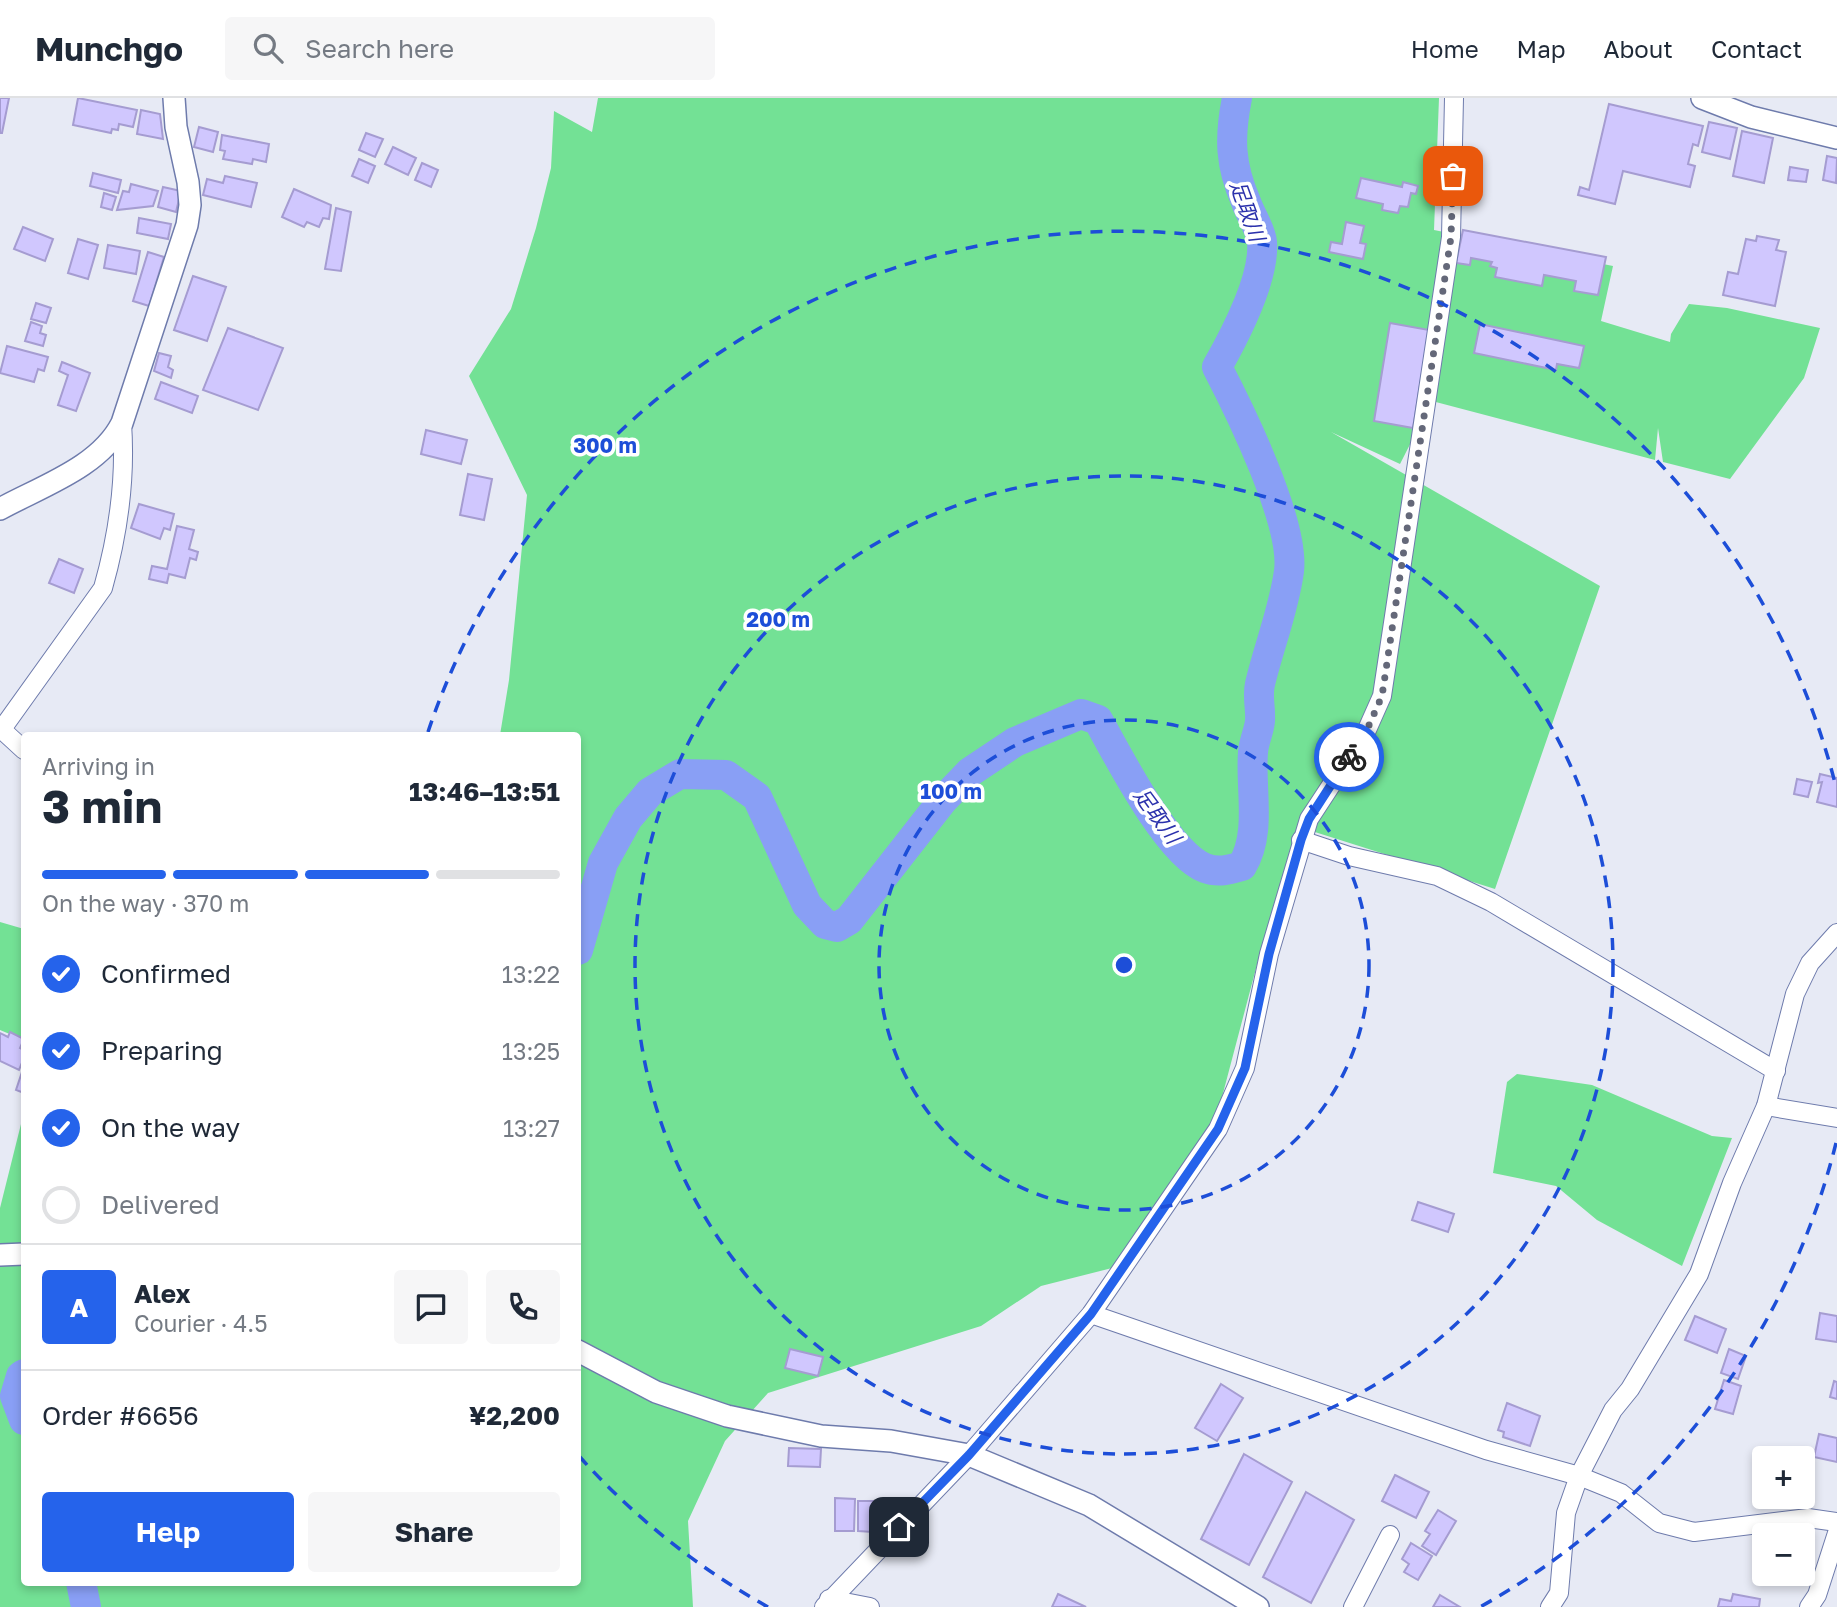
<!DOCTYPE html>
<html lang="en">
<head>
<meta charset="utf-8">
<style>
	:root { --surface:#fff; --page:#f6f6f7; --text:#1f2937; --muted:#747a83; --line:#e0e1e3; --accent:#2563eb }
	body { margin:0; font-family:"Golos Text","Noto Sans JP",sans-serif; background:var(--page); color:var(--text); height:100vh; display:flex; flex-direction:column; font-size:26px; white-space:nowrap }
	* { box-sizing:border-box; margin:0 }
	p { font-size:23px; color:var(--muted) }
	.icon { flex:none; width:38px; height:38px; fill:none; stroke:currentColor; stroke-width:2; stroke-linecap:round; stroke-linejoin:round }
	.map { position:relative; flex:1; overflow:hidden }
	.sheet { position:absolute; left:21px; top:634px; width:560px; height:854px; display:flex; flex-direction:column; background:var(--surface); border-radius:7px; box-shadow:0 4px 10px #0003 }
	.sheet>* { flex:none }
	.fabs { position:absolute; left:1752px; top:1348px; display:grid; gap:14px }
	.fabs a { display:grid; place-items:center; width:63px; height:63px; border-radius:7px; background:var(--surface); box-shadow:0 4px 10px #0003; font-size:35px }
	.pin { position:absolute; display:grid; place-items:center; width:60px; height:60px; color:#fff; margin:-30px; border-radius:14px; box-shadow:0 4px 10px #0006 }
	.courier { position:absolute; display:grid; place-items:center; width:70px; height:70px; margin:-35px; border:5px solid #2563eb; border-radius:50%; background:#fff; color:#222; box-shadow:0 2px 9px #0007 }
	.summary em { font-style:normal; font-weight:700 }
	.summary div { display:flex; flex-direction:column-reverse }
	.summary { display:flex; align-items:center; justify-content:space-between; height:119px; padding:0 21px }
	h1 { font-size:46px; font-weight:700; line-height:52px }
	.bar { display:grid; grid-template-columns:repeat(4,1fr); gap:10px 7px; align-content:center; height:84px; padding:0 21px }
	.bar i { height:9px; border-radius:5px; background:var(--line) }
	.bar .on { background:var(--accent) }
	.bar p { grid-column:span 4 }
	.line { display:flex; align-items:center; gap:18px; padding:0 21px; border-top:2px solid var(--line) }
	.line div { flex:1 }
	.round { display:grid; place-items:center; flex:none; width:74px; height:74px; border-radius:7px; background:var(--page) }
	ol { padding:0 21px; list-style:none }
	li { display:flex; align-items:center; gap:21px; height:77px }
	li p { margin-inline-start:auto }
	li .icon { padding:7px; border-radius:50%; background:var(--accent); color:#fff; stroke-width:4 }
	li:last-child { color:var(--muted) }
	li i { width:38px; height:38px; border:4px solid var(--line); border-radius:50% }
	.primary-button { display:flex; gap:14px; margin-top:auto; padding:14px 21px }
	.primary-button a { flex:1; height:80px; border-radius:7px; background:var(--accent); color:#fff; font-size:28px; font-weight:700; line-height:80px; text-align:center }
	.primary-button a+a { background:var(--page); color:var(--text) }
	header { display:flex; align-items:center; gap:42px; box-sizing:border-box; height:98px; padding:0 35px; background:var(--surface); border-bottom:2px solid var(--line) }
	header strong { font-size:33px }
	nav { display:flex; gap:38px; margin-inline-start:auto; font-size:24px }
	.search { width:490px; height:63px; background:var(--page); display:flex; align-items:center; gap:18px; box-sizing:border-box; padding:0 24px; border-radius:7px; color:var(--muted); font-size:26px }
	.map>svg:first-child { display:block }
	.green { fill:#73e195 }
	.lines { fill:none; stroke-linecap:round; stroke-linejoin:round }
	.river { stroke:#899ff5; stroke-width:30 }
	.building { fill:#d0c7fe; stroke:#a59cd1; stroke-width:2 }
	.minor-casing { stroke:#6e7bac; stroke-width:20 }
	.tertiary-casing { stroke:#6e7bac; stroke-width:24 }
	.minor { stroke:#fff; stroke-width:18 }
	.tertiary { stroke:#fff; stroke-width:21 }
	.done { stroke:#646879; stroke-width:7; stroke-dasharray:0 12.6 }
	.route { stroke:#2563eb; stroke-width:9 }
	.ring { fill:none; stroke:#1d4ed8; stroke-width:3.5; stroke-dasharray:12 9 }
	.labels { text-anchor:middle; stroke-width:7; stroke-linejoin:round; paint-order:stroke }
	.water-label { font-size:21px; font-style:italic; fill:#2b31ac; stroke:#fff }
	.centre { fill:#1d4ed8; stroke:#fff; stroke-width:3.5 }
	.ring-label { font-size:21px; text-anchor:middle; font-weight:bold; fill:#1d4ed8; stroke:#fff; stroke-width:7; stroke-linejoin:round; paint-order:stroke }
</style>
</head>
<body>
<header>
<strong>Munchgo</strong>
<div class="search"><svg class="icon" aria-label="search" viewBox="0 0 24 24"><circle cx="10" cy="10" r="6"/><path d="M15 15l6 6"/></svg>Search here</div>
<nav><a>Home</a><a>Map</a><a>About</a><a>Contact</a></nav>
</header>
<div class="map">
<svg width="1837" height="1509" viewBox="0 0 1837 1509">
	<rect width="100%" height="100%" fill="#e7eaf5"/>
	<g class="green">
		<path d="M598,0H1439L1434,132L1613,168L1601,223L1670,244L1671,236L1689,206L1727,210L1820,230L1804,280L1730,381L1663,364L1658,330L1655,362L1432,303L1400,366L1331,334L1600,488L1495,791L1299,729L1264,840L1217,1018L1116,1169L1041,1188L981,1228L768,1295L725,1343L688,1423L693,1509H0V1110L24,1014V1484H578V637H500L509,582L527,397L469,278L511,211L536,130L551,70L554,13L592,34Z"/>
		<path d="M0,824L24,831V942L0,932Z"/>
		<path d="M1517,976L1592,987L1712,1038L1732,1040L1682,1168L1597,1122L1556,1088L1493,1075L1507,984Z"/>
	</g>
	<g class="lines">
		<g class="river">
			<path d="M578,852L603,765L628,720L650,694L680,676L726,677L757,699L807,807L825,826L837,829L849,822L943,702L970,674L1015,644L1081,616L1098,622C1118,658 1168,756 1205,770C1218,775 1229,772 1242,768C1262,735 1250,691 1253,654C1254,643 1259,633 1260,623C1261,611 1257,598 1260,586C1269,548 1284,511 1289,473C1295,425 1240,313 1217,269C1234,239 1265,180 1262,144C1261,132 1250,116 1246,104C1230,67 1229,40 1237,0"/>
			<path d="M24,1276L21,1278L15,1298L24,1322"/>
			<path d="M81,1484L86,1509"/>
		</g>
	</g>
	<g class="building">
		<path d="M0,0H9L2,35H0Z"/>
		<path d="M78,0L137,12L133,29L119,26L118,32L112,31L111,35L73,27Z"/>
		<path d="M1609,6L1703,28L1698,48L1693,46L1688,66L1695,68L1690,89L1623,73L1615,106L1578,97L1580,89L1589,92Z"/>
		<path d="M141,12L160,16L163,41L137,36Z"/>
		<path d="M1709,24L1737,30L1730,61L1702,54Z"/>
		<path d="M199,29L218,34L213,54L194,49Z"/>
		<path d="M1742,33L1773,40L1764,85L1733,78Z"/>
		<path d="M366,35L383,41L375,59L359,52Z"/>
		<path d="M222,37L269,46L266,64L253,61L252,66L223,61L225,53L220,52Z"/>
		<path d="M393,49L416,60L408,77L385,66Z"/>
		<path d="M1827,58L1837,60L1836,85L1823,82Z"/>
		<path d="M359,61L375,68L368,85L352,78Z"/>
		<path d="M422,65L438,72L431,89L415,82Z"/>
		<path d="M1790,69L1808,72L1806,84L1788,82Z"/>
		<path d="M93,75L121,82L118,95L90,88Z"/>
		<path d="M225,78L257,85L251,109L203,97L207,81L223,85Z"/>
		<path d="M1361,80L1402,89L1403,84L1418,88L1416,96L1411,95L1408,109L1400,108L1398,115L1382,112L1383,106L1356,100Z"/>
		<path d="M131,86L158,93L153,108L117,112L123,93L129,94Z"/>
		<path d="M163,89L181,93L176,114L158,109Z"/>
		<path d="M294,91L331,107L329,121L323,120L319,129L307,124L304,129L282,119Z"/>
		<path d="M104,95L116,99L112,112L101,109Z"/>
		<path d="M336,110L351,114L341,173L325,171Z"/>
		<path d="M139,120L171,126L168,141L137,135Z"/>
		<path d="M1346,124L1364,128L1360,145L1366,146L1363,161L1329,154L1331,144L1342,146Z"/>
		<path d="M23,129L53,141L45,163L14,151Z"/>
		<path d="M1463,132L1606,159L1598,197L1574,193L1576,183L1544,177L1542,188L1495,179L1497,170L1490,168L1492,164L1471,160L1470,167L1456,165Z"/>
		<path d="M1757,138L1779,142L1776,152L1786,154L1775,208L1723,197L1728,174L1738,176L1746,141L1756,143Z"/>
		<path d="M78,141L98,147L88,181L68,175Z"/>
		<path d="M108,147L140,153L136,176L104,170Z"/>
		<path d="M148,154L164,159L149,208L133,203Z"/>
		<path d="M193,178L226,189L207,243L174,232Z"/>
		<path d="M36,205L51,210L46,225L31,221Z"/>
		<path d="M31,224L42,228L40,235L46,237L43,248L25,243Z"/>
		<path d="M1390,225L1429,232L1413,330L1374,323Z"/>
		<path d="M1480,226L1584,248L1579,270L1557,266L1556,272L1474,255Z"/>
		<path d="M228,230L283,250L258,312L203,292Z"/>
		<path d="M7,248L48,259L44,273L38,271L34,284L0,275Z"/>
		<path d="M159,255L171,258L168,269L173,272L171,280L154,273Z"/>
		<path d="M62,264L90,275L76,313L58,307L68,277L59,273Z"/>
		<path d="M161,284L198,298L192,315L155,301Z"/>
		<path d="M426,332L467,342L461,366L421,356Z"/>
		<path d="M468,376L492,381L484,422L460,417Z"/>
		<path d="M139,406L174,416L170,432L164,430L160,441L131,430Z"/>
		<path d="M177,428L194,432L189,451L198,454L196,462L190,460L185,480L169,476L167,485L149,481L152,468L167,471Z"/>
		<path d="M59,461L83,471L74,495L49,485Z"/>
		<path d="M1820,676L1837,680V709L1817,704L1822,684L1818,685Z"/>
		<path d="M1797,681L1812,684L1808,699L1794,696Z"/>
		<path d="M10,934L24,941L20,950L24,952V960L19,972L0,963V935L8,939Z"/>
		<path d="M24,968V995L16,992Z"/>
		<path d="M1418,1104L1454,1116L1448,1134L1412,1122Z"/>
		<path d="M1820,1215L1837,1218V1244L1816,1241Z"/>
		<path d="M1695,1218L1726,1231L1717,1255L1685,1242Z"/>
		<path d="M790,1251L823,1259L818,1278L785,1270Z"/>
		<path d="M1729,1251L1746,1258L1738,1281L1721,1275Z"/>
		<path d="M1724,1282L1741,1288L1733,1316L1715,1311Z"/>
		<path d="M1834,1283L1837,1284V1301L1830,1299Z"/>
		<path d="M1221,1286L1243,1300L1217,1343L1195,1330Z"/>
		<path d="M1507,1305L1540,1318L1530,1348L1503,1339L1504,1334L1498,1332Z"/>
		<path d="M1819,1336L1837,1340V1364L1814,1359Z"/>
		<path d="M789,1350L821,1351L820,1369L788,1368Z"/>
		<path d="M1244,1356L1292,1384L1249,1467L1201,1441Z"/>
		<path d="M1395,1377L1429,1394L1416,1420L1382,1403Z"/>
		<path d="M1306,1394L1354,1422L1311,1505L1263,1479Z"/>
		<path d="M835,1400L855,1401L854,1433H835Z"/>
		<path d="M858,1403H873V1434L858,1433Z"/>
		<path d="M1438,1412L1456,1423L1436,1457L1422,1448L1430,1436L1425,1433Z"/>
		<path d="M1411,1445L1432,1458L1418,1482L1404,1474L1409,1466L1402,1461Z"/>
		<path d="M1058,1496L1086,1509H1052Z"/>
		<path d="M1733,1496L1760,1501L1759,1509H1718L1720,1501L1731,1503Z"/>
		<path d="M1440,1497L1460,1509H1433Z"/>
	</g>
	<g class="lines">
		<defs>
			<g id="minor">
				<path d="M0,630L24,652"/>
				<path d="M2,631L103,490C118,437 126,380 122,325"/>
				<path d="M1301,742L1349,758L1437,778L1491,804L1776,973"/>
				<path d="M1766,1008L1837,1020"/>
				<path d="M1091,1216L1486,1352L1579,1378L1621,1395L1659,1425L1694,1434L1808,1420L1837,1424"/>
				<path d="M829,1501L870,1509"/>
				<path d="M824,1509L969,1357L1091,1216L1218,1031L1245,970L1269,856L1309,721L1366,634L1382,598L1451,139L1454,0"/>
				<path d="M1353,1509L1390,1437"/>
				<path d="M1550,1509L1559,1495L1566,1415L1579,1378L1613,1312L1630,1291L1699,1176L1732,1085L1766,1008L1795,896L1810,865L1837,835"/>
				<path d="M1809,1509L1817,1497L1837,1435"/>
			</g>
			<g id="tertiary">
				<path d="M1702,0L1751,19L1837,40"/>
				<path d="M0,411C42,388 100,369 122,325L187,127L190,107L188,84L176,29L174,0"/>
				<path d="M0,1157L24,1156"/>
				<path d="M578,1253L656,1294L727,1318L821,1338L891,1343L969,1357L1089,1407L1258,1509"/>
			</g>
		</defs>
		<use href="#minor" class="minor-casing"/>
		<use href="#tertiary" class="tertiary-casing"/>
		<use href="#minor" class="minor"/>
		<use href="#tertiary" class="tertiary"/>
	</g>
	<g class="lines">
		<path class="done" d="M1349,659L1366,634L1382,598L1451,139L1453,78"/>
		<path class="route" d="M899,1429L969,1357L1091,1216L1218,1031L1245,970L1269,856L1301,742L1309,721L1349,659"/>
	</g>
	<g class="ring">
		<circle cx="1124" cy="867" r="245"/>
		<circle cx="1124" cy="867" r="489"/>
		<path d="M1836 1045A734 734 0 0 1 1480 1509M768 1509A734 734 0 0 1 579 1358M428 634A734 734 0 0 1 1836 689"/>
	</g>
	<g class="labels">
		<g class="water-label">
			<text transform="translate(1247 113) rotate(70)" y="7">足取川</text>
			<text transform="translate(1157 718) rotate(54)" y="7">足取川</text>
		</g>
	</g>
	<circle cx="1124" cy="867" r="10" class="centre"/>
	<g class="ring-label">
		<text x="605" y="355">300 m</text>
		<text x="778" y="529">200 m</text>
		<text x="951" y="701">100 m</text>
	</g>
</svg>
<div class="fabs">
<a>+</a>
<a>−</a>
</div>
<div class="pin" style="left:1453px;top:78px;background:#ea580c"><svg class="icon" aria-label="bag" viewBox="0 0 24 24"><path d="M5 8h14l-1 12H6zM9 8a3 3 0 0 1 6 0"/></svg></div>
<div class="pin" style="left:899px;top:1429px;background:#1f2937"><svg class="icon" aria-label="home" viewBox="0 0 24 24"><path d="M3 11l9-7 9 7M6 9v11h12V9"/></svg></div>
<div class="courier" style="left:1349px;top:659px"><svg class="icon" aria-label="bike" viewBox="0 0 24 24"><circle cx="6" cy="16" r="4"/><circle cx="18" cy="16" r="4"/><path d="M6 16l4-8h5l3 8M10 8l3 8H6M13 5h3"/></svg></div>
<section class="sheet">
<div class="summary"><div><h1>3 min</h1><p>Arriving in</p></div><em>13:46–13:51</em></div>
<div class="bar"><i class="on"></i><i class="on"></i><i class="on"></i><i></i><p>On the way · 370 m</p></div>
<ol>
<li><svg class="icon" aria-label="check" viewBox="0 0 24 24"><path d="M5 12l5 5 9-10"/></svg>Confirmed<p>13:22</p></li>
<li><svg class="icon" aria-label="check" viewBox="0 0 24 24"><path d="M5 12l5 5 9-10"/></svg>Preparing<p>13:25</p></li>
<li><svg class="icon" aria-label="check" viewBox="0 0 24 24"><path d="M5 12l5 5 9-10"/></svg>On the way<p>13:27</p></li>
<li><i></i>Delivered</li>
</ol>
<div class="line" style="height:126px"><b class="round" style="background:var(--accent);color:#fff">A</b><div><b>Alex</b><p>Courier · 4.5</p></div><a class="round"><svg class="icon" aria-label="chat" viewBox="0 0 24 24"><path d="M4 5h16v11H9l-5 4z"/></svg></a><a class="round"><svg class="icon" aria-label="phone" viewBox="0 0 24 24"><path d="M5 4h4l2 5-3 2q2 4 5 5l2-3 5 2v4C11 20 4 13 5 4z"/></svg></a></div>
<div class="line" style="height:91px"><div>Order #6656</div><b>¥2,200</b></div>
<div class="primary-button"><a>Help</a><a>Share</a></div>
</section>
</div>
</body>
</html>
